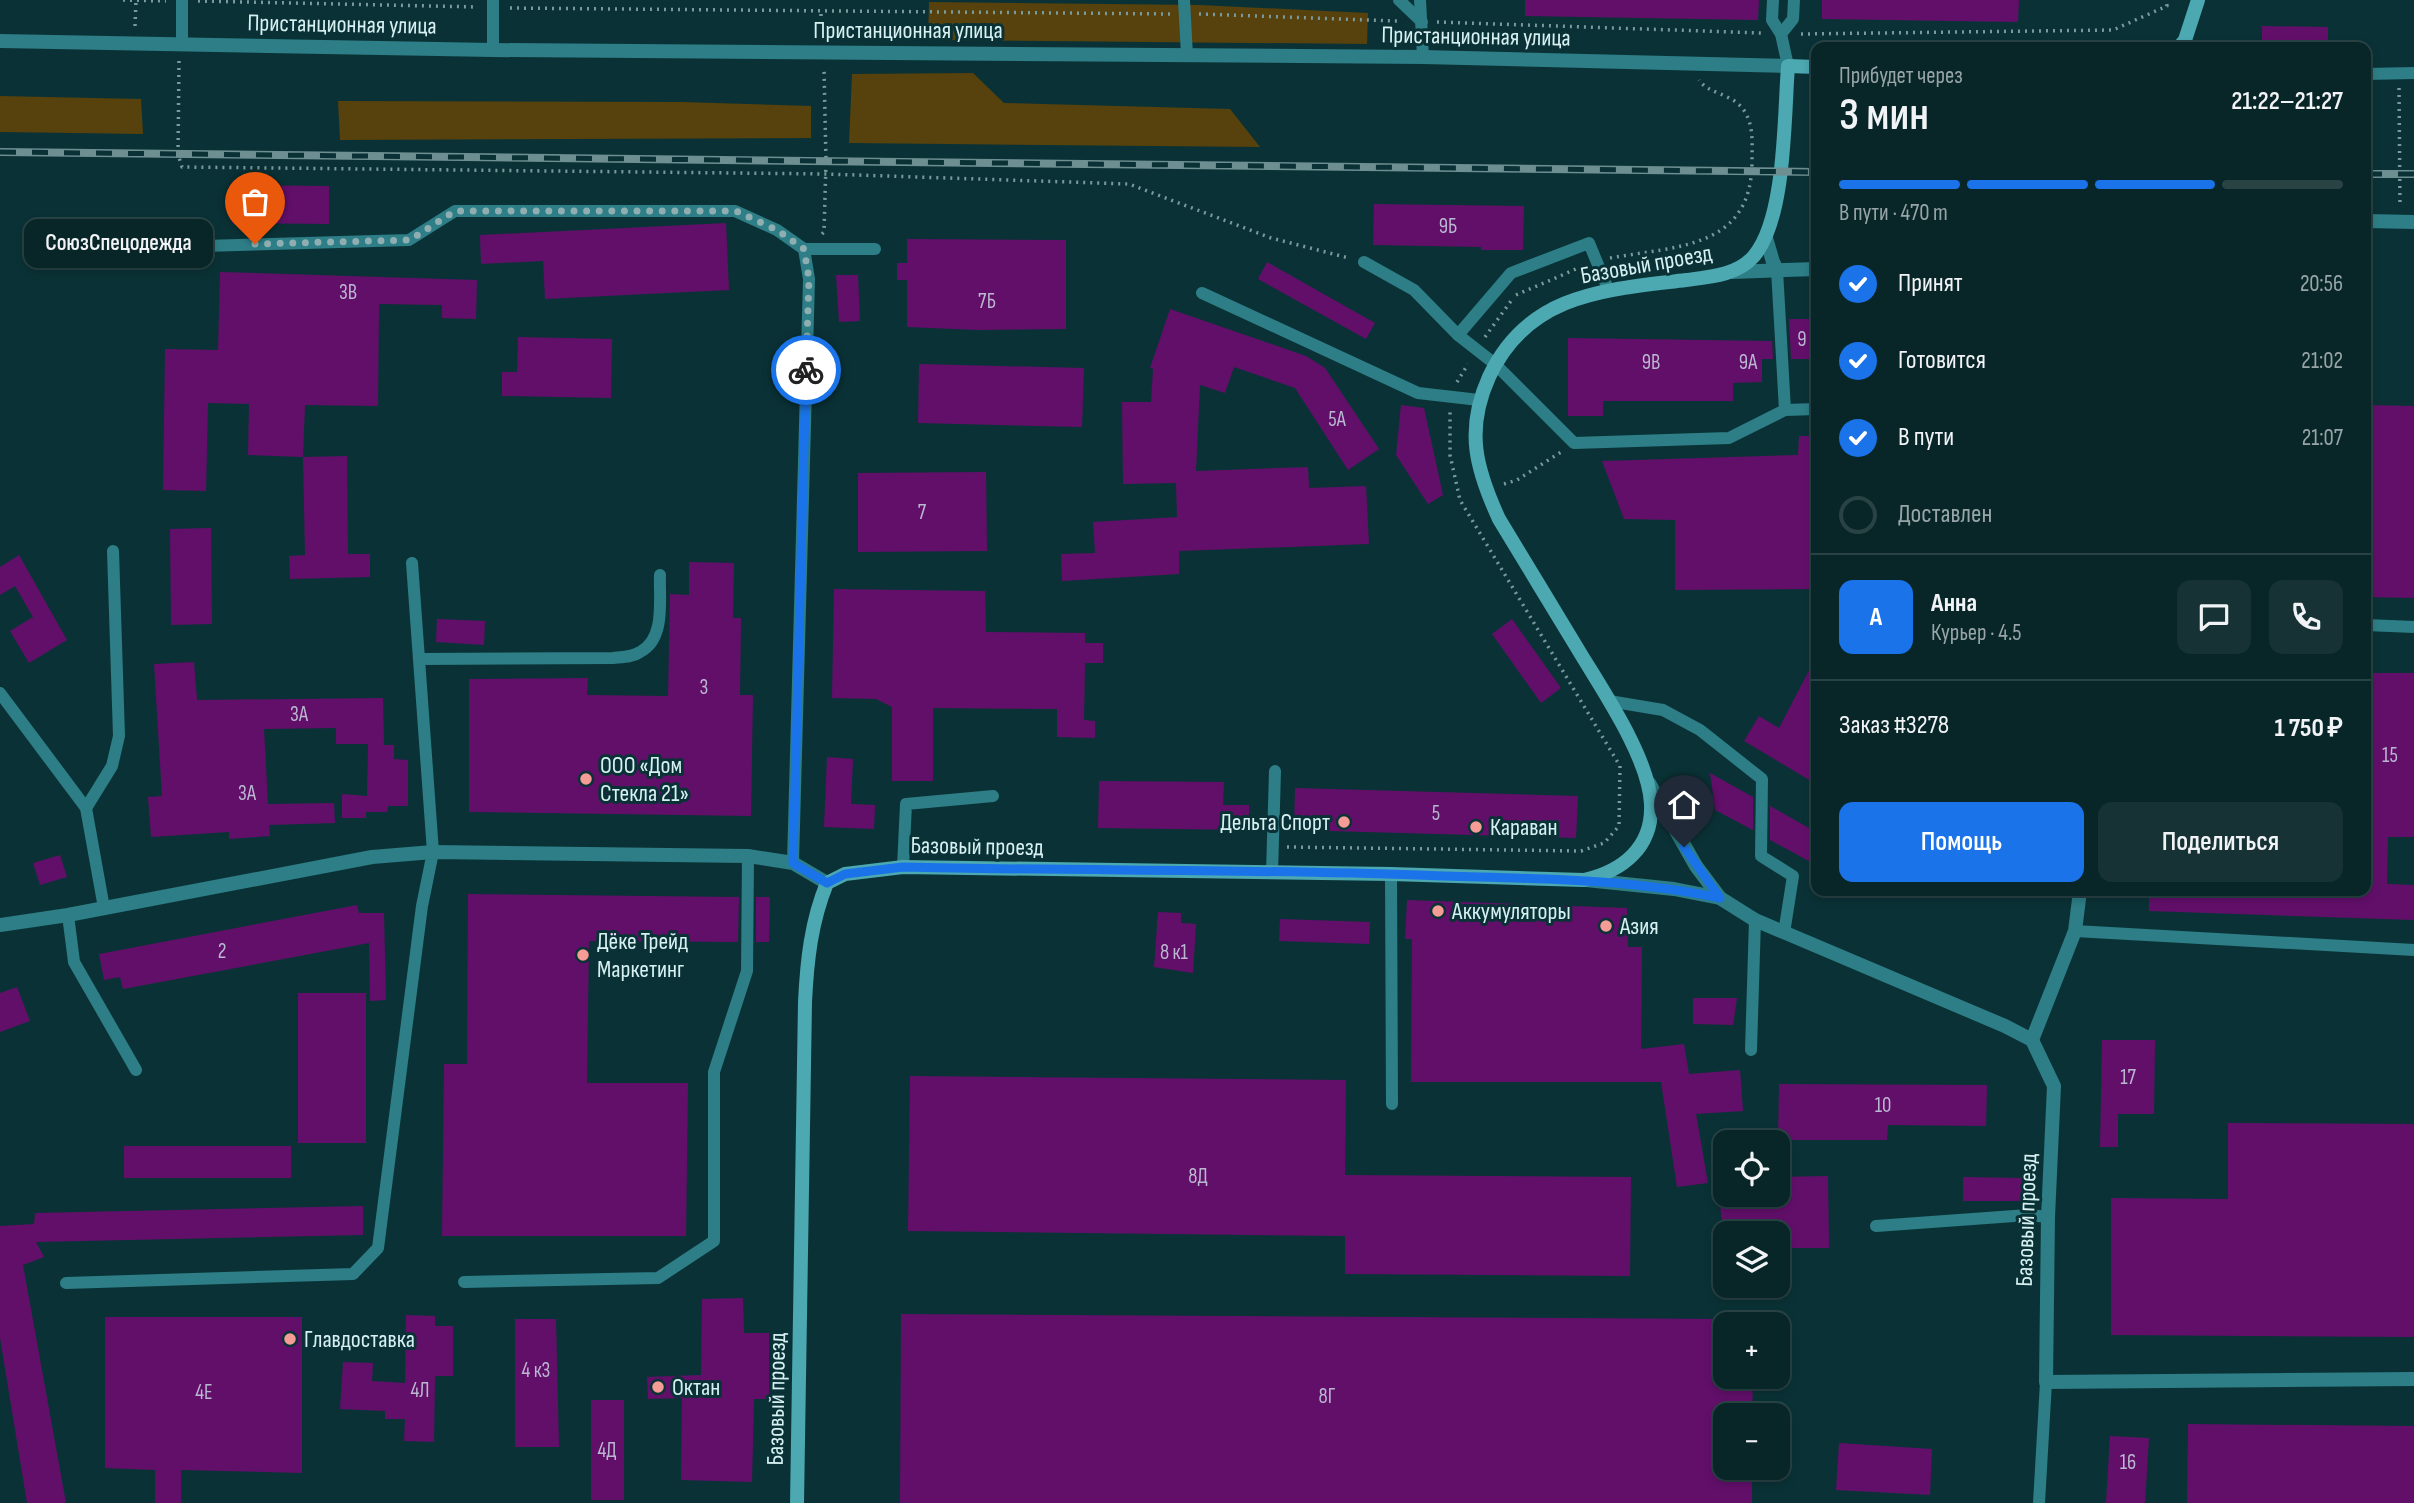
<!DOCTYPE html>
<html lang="ru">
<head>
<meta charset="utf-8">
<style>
	:root { --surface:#082628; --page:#163234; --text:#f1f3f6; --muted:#98a5a8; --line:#294345; --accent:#1a73e8 }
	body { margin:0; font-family:"Sofia Sans Condensed",sans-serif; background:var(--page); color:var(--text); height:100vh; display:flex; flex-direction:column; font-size:26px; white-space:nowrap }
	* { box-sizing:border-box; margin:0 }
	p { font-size:23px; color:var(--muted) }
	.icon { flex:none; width:38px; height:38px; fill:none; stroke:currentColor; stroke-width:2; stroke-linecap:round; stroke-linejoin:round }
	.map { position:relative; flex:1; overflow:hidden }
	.drawer { position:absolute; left:1811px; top:42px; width:560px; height:854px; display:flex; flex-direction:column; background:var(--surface); border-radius:14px; box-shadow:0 4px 10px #0003,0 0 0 2px var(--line) }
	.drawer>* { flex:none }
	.fabs { position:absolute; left:1713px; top:1130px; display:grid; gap:14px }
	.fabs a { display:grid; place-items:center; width:77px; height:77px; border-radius:14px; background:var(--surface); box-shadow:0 4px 10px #0003,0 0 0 2px var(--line); font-size:35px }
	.pin { position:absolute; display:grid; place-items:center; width:60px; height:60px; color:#fff; margin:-72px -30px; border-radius:50% 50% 50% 0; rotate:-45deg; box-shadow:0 0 7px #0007 }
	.pin .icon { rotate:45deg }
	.courier { position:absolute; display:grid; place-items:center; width:70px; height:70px; margin:-35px; border:5px solid #1a73e8; border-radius:50%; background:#fff; color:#222; box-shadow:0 2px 9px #0007 }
	.bubble { position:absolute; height:49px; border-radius:14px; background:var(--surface); box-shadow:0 4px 10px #0003,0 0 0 2px var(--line); font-size:23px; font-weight:600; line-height:49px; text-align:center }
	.headline em { font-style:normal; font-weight:600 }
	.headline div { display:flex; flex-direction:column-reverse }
	.headline { display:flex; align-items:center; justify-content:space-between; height:119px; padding:0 28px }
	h1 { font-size:46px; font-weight:600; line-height:52px }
	.bar { display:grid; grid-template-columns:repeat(4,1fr); gap:10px 7px; align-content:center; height:84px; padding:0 28px }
	.bar i { height:9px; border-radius:5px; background:var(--line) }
	.bar .selected { background:var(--accent) }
	.bar p { grid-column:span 4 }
	.line { display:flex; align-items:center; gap:18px; padding:0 28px; border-top:2px solid var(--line) }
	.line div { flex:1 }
	.round { display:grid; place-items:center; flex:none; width:74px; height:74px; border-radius:14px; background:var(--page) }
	ol { padding:0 28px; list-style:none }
	li { display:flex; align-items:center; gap:21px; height:77px }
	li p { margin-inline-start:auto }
	li .icon { padding:7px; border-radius:50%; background:var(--accent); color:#fff; stroke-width:4 }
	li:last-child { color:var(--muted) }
	li i { width:38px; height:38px; border:4px solid var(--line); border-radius:50% }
	.button { display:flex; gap:14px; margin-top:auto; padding:14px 28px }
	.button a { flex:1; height:80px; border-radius:14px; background:var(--accent); color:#fff; font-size:28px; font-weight:600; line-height:80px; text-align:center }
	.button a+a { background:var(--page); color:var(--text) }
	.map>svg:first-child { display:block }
	.green { fill:#57410c }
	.building { fill:#620f6a }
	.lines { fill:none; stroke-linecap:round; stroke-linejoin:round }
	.path { stroke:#7a9a9d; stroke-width:3.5; stroke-dasharray:2 5; stroke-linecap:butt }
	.lane { stroke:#2d7e86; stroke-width:12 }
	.street { stroke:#2d7e86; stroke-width:14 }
	.secondary { stroke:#4ca8b1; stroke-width:14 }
	.rail-casing { stroke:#6e8f92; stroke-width:8 }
	.rail { stroke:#0a3236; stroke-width:5; stroke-dasharray:16; stroke-linecap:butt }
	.done { stroke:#8faeb1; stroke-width:7; stroke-dasharray:0 12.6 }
	.route { stroke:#1a73e8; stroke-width:9 }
	.poi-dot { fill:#f59c96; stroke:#0a3236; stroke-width:2.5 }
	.labels { text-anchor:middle; stroke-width:6; stroke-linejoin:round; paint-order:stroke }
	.number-label { font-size:21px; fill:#bab8d1 }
	.street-label { font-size:24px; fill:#d7f1f3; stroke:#0a3236 }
	.poi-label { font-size:24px; fill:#d7f1f3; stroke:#0a3236; text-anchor:start }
</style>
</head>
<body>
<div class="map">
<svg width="2414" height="1503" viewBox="0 0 2414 1503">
	<rect width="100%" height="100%" fill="#0a3236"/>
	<g class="green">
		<path d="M929,2L1199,5L1368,13L1367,44L928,40Z"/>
		<path d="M973,73L1004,103L1230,109L1260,147L849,143L852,74Z"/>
		<path d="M0,96L141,99L143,134L0,132Z"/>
		<path d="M338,101L682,102L811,106V138L340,140Z"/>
	</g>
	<g class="building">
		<path d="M1525,0H1759L1758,20L1525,16Z"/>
		<path d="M1822,0H2019L2018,22L1822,19Z"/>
		<path d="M2262,26L2328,27V47H2262Z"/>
		<path d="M233,185L329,186V224L232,223Z"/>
		<path d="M1374,204L1524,206L1523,250H1481V247L1373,245Z"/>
		<path d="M726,223L729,290L545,299L543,261L481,264L480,235Z"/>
		<path d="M907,239L1066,240V329L978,330L907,327V280H897V263H907Z"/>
		<path d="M1267,262L1375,323L1366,339L1258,279Z"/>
		<path d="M220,272L477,280L476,319L442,318V305L379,304L378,406L305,405L303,457L248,455L249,404L208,403L206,491L163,490L165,349L218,350Z"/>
		<path d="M836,275H858L860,321L839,322Z"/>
		<path d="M1170,309L1306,356L1325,368L1379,449L1348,470L1295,388L1234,367L1225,393L1200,385L1196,471L1308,467L1309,488L1366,486L1369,544L1179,551V574L1062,581L1061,554L1095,553L1093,522L1177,517L1176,483L1123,484L1122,402H1151L1153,369L1150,368Z"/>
		<path d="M1789,319H1816V359H1791Z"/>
		<path d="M518,337L612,339L611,398L502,396V372H517Z"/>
		<path d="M1568,338L1772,341L1773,359H1762V382L1733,383V401H1603V416H1568Z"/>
		<path d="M919,364L1084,368L1082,427L918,423Z"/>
		<path d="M1401,405L1424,408L1443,495L1428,504L1396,455Z"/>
		<path d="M2366,405L2414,406V598L2366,597Z"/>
		<path d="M1799,436H1816V589L1675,590V520L1624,519L1602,461L1798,455Z"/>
		<path d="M347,456L348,554H370V577L290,579L289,556L305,555L303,457Z"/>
		<path d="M986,472L987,551L858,552V473Z"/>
		<path d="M211,528L212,624L171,625L170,529Z"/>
		<path d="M19,555L67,640L29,663L10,631L33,617L15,586L0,595V567Z"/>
		<path d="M689,562L734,563L733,618H741L740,695H753L751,816L469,812V679L588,678L587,695L668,696L670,594L689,595Z"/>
		<path d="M834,589L985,591L986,632L1085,633V643H1103V663H1085L1084,720L1095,721V738L1057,737V709L933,708V781H892V707L876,699L832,698Z"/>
		<path d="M437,619L485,621L484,645L436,642Z"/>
		<path d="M1512,619L1561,688L1541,703L1492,634Z"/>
		<path d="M1816,657V784L1744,741L1759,716L1779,728Z"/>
		<path d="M194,662L197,700L383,698L384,745H394V759L408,760V806H388L387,812H366V818H342V794L367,796L368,744H336V728L264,729L268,804L334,803L335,823L269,825L270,836L229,839V832L151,837L148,797L162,796L154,664Z"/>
		<path d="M2366,673H2414V837H2388L2387,884L2414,885V920L2149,911V891H2366Z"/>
		<path d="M827,757L853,759L851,804L875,805L874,829L824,827Z"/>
		<path d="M1710,773L1753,797V830L1715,810Z"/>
		<path d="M1099,781L1224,782L1223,805H1249V830L1098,828Z"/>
		<path d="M1295,788L1578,796L1576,838L1294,830Z"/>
		<path d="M1770,806L1816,832V865L1770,840Z"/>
		<path d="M60,855L67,877L40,885L33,863Z"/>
		<path d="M468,894L739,897L738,942L589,941L587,1083H688L686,1236H442L444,1064H467Z"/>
		<path d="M756,897H770L769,942H756Z"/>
		<path d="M1407,900L1627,908L1628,947H1642L1641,1049L1684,1044L1689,1074L1740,1070L1743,1111L1696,1114L1708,1183L1677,1187L1661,1082H1411L1412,939H1405Z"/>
		<path d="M357,905L359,913H384L386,1000L370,1001L369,943L123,989L120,977L104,980L99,954Z"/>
		<path d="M1158,912L1181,913V923L1196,924L1193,973L1154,967Z"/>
		<path d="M1280,919L1370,922L1369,944L1279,941Z"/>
		<path d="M17,987L30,1021L0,1032V993Z"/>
		<rect x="298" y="993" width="68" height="150"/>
		<path d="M1693,998H1737L1733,1025L1693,1024Z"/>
		<path d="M2102,1040H2155L2154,1114H2118V1147H2100Z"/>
		<path d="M910,1076L1346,1080L1345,1175L1631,1177L1630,1276L1345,1274V1236L908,1231Z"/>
		<path d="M1779,1084L1987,1085L1986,1126L1888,1125L1887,1140H1778Z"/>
		<path d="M2228,1123L2414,1124V1337L2111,1335V1198L2228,1199Z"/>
		<rect x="124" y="1146" width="167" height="32"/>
		<path d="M1828,1176L1829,1248H1778V1234H1723L1719,1195H1778V1177Z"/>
		<path d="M1963,1177L2028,1178V1201H1963Z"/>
		<path d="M363,1206V1235L36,1242L44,1257L23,1265L66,1503H27L0,1338V1226L34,1224L35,1213Z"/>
		<path d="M743,1298L744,1333H769V1399H754L752,1482L681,1480L682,1398L648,1399L647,1377L701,1375L702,1299Z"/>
		<path d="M901,1314L1726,1319V1377H1753L1752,1416H1726V1468H1752V1503H900Z"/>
		<path d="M406,1315L435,1316V1326H453V1376H435L434,1442L404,1441L405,1419H385V1411L340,1409L343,1362L373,1363L372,1381L405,1383Z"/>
		<path d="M105,1317H302V1473L181,1470V1503H155V1470L105,1468Z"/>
		<path d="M515,1319H556L559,1447H515Z"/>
		<rect x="591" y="1400" width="33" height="100"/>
		<path d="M2188,1424L2414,1426V1503H2187Z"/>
		<path d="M2110,1436L2149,1438L2145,1503H2106Z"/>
		<path d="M1839,1443L1932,1449L1930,1495L1836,1490Z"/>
	</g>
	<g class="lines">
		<g class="path">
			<path d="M123,0L166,1"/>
			<path d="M198,1L478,7"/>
			<path d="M510,8L1171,14"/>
			<path d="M1199,14L1398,21"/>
			<path d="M1437,22L1762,33"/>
			<path d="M135,26L136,0"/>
			<path d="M1801,34L2113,30L2167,6L2166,0"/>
			<path d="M821,37V11"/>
			<path d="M179,61L178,154L182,167L826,174L1129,184L1271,238L1349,258"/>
			<path d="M2399,88L2400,206"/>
			<path d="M822,234L824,232L826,161L824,68"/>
			<path d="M1610,258C1677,246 1752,249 1752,161C1752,143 1754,124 1743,109C1731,93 1708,94 1699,80"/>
			<path d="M1516,295L1583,266"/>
			<path d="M1485,337L1511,301"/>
			<path d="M1457,382L1468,364"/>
			<path d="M1504,484L1517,480L1561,452"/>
			<path d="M1287,847L1581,851L1604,843L1619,826L1620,766L1460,500L1450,455V412"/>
		</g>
		<g class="lane">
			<path d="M182,0V44"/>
			<path d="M493,0V50"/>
			<path d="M1184,0L1187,55"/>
			<path d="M1399,0L1422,22"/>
			<path d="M1420,0L1423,57"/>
			<path d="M1773,0L1772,20L1781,34L1788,66"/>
			<path d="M1781,34L1793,19L1794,0"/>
			<path d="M2366,74L2414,73"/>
			<path d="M204,246L409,240L455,211H735L777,230L804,249L809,279L793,863"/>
			<path d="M804,249H875"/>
			<path d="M1364,262L1414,290L1458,335"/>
			<path d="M1777,270L1785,410"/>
			<path d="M1608,289L1589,243L1511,273L1458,335L1495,364L1574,443L1729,438L1785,410L1816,409"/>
			<path d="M1202,293L1418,393L1479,400"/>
			<path d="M2366,625L2414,627"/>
			<path d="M419,659L613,658C622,657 633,657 640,652C666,639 659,599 660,575"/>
			<path d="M0,693L86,808L104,908"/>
			<path d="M1609,701L1663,710L1700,730L1762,779L1761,856L1793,876L1784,933"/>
			<path d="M86,808L112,766L119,736L113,551"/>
			<path d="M903,867L906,804L993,796"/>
			<path d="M1272,873L1275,771"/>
			<path d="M1391,874L1392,1104"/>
			<path d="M68,915L74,962L136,1070"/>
			<path d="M2075,931L2414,950"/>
			<path d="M1751,1050L1755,920"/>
			<path d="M1876,1226L2028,1215L2048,1217"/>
			<path d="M464,1282L658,1278L714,1241V1072L747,971L748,856"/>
			<path d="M66,1283L353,1274L378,1248L422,906L433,852L412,563"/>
			<path d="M2039,1503L2046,1382"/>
		</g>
		<g class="street">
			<path d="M0,41L493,50L1423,57L1788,66"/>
			<path d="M2366,221L2414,222"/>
			<path d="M1766,238L1773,262L1777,270"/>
			<path d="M1732,272L1816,269"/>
			<path d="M1649,783L1696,866L1720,898"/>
			<path d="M1586,880L1674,889L1720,898L1755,920L2005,1026L2032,1040L2054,1086L2048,1217L2046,1382L2414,1379"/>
			<path d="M0,925L68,915L372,857L433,852L748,856L793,863L827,883"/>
			<path d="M2032,1040L2075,931L2080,891"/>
		</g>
		<g class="secondary">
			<path d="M2179,47L2185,40L2198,0"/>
			<path d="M797,1503L805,1002C807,961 811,922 827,883L845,874L903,867L1391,874L1584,880C1623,871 1653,847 1651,804C1649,758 1603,691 1579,651C1552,607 1526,563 1499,519C1476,469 1465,430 1489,377C1528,293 1605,290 1686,280C1710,277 1738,275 1754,256C1786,218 1784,116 1788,66L1816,67"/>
		</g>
		<defs>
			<g id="rail">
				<path d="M0,152L1816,172"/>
				<path d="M2366,174H2414"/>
			</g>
		</defs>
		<use href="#rail" class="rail-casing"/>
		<use href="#rail" class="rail"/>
	</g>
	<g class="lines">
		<path class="done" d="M255,244L410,240L455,211H736L777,230L804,249L809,279L806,370"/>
		<path class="route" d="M806,370L793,863L827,883L845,874L903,867C1075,871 1247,869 1418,875C1519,879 1620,877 1720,898L1684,847"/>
	</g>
	<g class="poi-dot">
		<circle cx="586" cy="779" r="7"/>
		<circle cx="1344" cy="822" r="7"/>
		<circle cx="1476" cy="827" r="7"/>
		<circle cx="1438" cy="911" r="7"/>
		<circle cx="1606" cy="926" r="7"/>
		<circle cx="583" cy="955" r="7"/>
		<circle cx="290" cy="1339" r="7"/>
		<circle cx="658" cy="1387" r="7"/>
	</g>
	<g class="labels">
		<g class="number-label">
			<text x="1448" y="233">9Б</text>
			<text x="348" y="299">3В</text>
			<text x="987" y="308">7Б</text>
			<text x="1802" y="346">9</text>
			<text x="1651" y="369">9В</text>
			<text x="1748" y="369">9А</text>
			<text x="1337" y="426">5А</text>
			<text x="922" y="519">7</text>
			<text x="704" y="694">3</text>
			<text x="299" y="721">3А</text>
			<text x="2390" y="762">15</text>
			<text x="247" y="800">3А</text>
			<text x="1436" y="820">5</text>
			<text x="222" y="958">2</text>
			<text x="1174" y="959">8 к1</text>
			<text x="2128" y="1084">17</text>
			<text x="1883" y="1112">10</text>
			<text x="1198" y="1183">8Д</text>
			<text x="536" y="1377">4 к3</text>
			<text x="420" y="1397">4Л</text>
			<text x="204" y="1399">4Е</text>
			<text x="1327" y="1403">8Г</text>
			<text x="607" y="1457">4Д</text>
			<text x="2128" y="1469">16</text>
		</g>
		<g class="street-label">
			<text transform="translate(342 24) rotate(1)" y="8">Пристанционная улица</text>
			<text x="908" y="38">Пристанционная улица</text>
			<text transform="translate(1476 36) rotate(1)" y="8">Пристанционная улица</text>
			<text transform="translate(1646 264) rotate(-10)" y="8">Базовый проезд</text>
			<text transform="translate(977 846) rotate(1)" y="8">Базовый проезд</text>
			<text transform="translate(2026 1220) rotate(-88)" y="8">Базовый проезд</text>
			<text transform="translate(776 1399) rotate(-89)" y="8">Базовый проезд</text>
		</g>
		<g class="poi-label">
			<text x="600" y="773">ООО «Дом<tspan x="600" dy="28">Стекла 21»</tspan></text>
			<text x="1330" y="830" text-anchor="end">Дельта Спорт</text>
			<text x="1490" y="835">Караван</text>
			<text x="1452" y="919">Аккумуляторы</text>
			<text x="1620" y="934">Азия</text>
			<text x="597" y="949">Дёке Трейд<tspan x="597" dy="28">Маркетинг</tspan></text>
			<text x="304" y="1347">Главдоставка</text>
			<text x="672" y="1395">Октан</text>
		</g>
	</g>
</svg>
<div class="fabs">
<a><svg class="icon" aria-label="locate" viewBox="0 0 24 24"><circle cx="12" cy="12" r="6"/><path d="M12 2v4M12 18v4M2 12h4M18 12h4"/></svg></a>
<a><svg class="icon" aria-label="layers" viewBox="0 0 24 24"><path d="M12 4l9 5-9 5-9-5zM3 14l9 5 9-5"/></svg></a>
<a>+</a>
<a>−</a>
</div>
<div class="pin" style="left:255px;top:244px;background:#ea580c"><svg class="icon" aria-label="bag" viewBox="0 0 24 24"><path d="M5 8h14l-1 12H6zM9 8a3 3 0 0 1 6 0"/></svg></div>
<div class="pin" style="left:1684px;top:847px;background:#1f2937"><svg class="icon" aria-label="home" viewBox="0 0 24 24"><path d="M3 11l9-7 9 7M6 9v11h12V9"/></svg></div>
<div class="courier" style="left:806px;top:370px"><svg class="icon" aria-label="bike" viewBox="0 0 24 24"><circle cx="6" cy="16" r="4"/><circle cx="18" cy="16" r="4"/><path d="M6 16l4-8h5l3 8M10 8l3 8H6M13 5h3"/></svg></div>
<div class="bubble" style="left:24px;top:219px;width:189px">СоюзСпецодежда</div>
<section class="drawer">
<div class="headline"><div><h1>3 мин</h1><p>Прибудет через</p></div><em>21:22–21:27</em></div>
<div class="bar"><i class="selected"></i><i class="selected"></i><i class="selected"></i><i></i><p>В пути · 470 m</p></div>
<ol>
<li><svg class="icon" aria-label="check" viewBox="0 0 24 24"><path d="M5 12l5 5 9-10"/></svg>Принят<p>20:56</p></li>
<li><svg class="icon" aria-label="check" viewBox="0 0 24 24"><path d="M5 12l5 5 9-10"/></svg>Готовится<p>21:02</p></li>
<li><svg class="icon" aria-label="check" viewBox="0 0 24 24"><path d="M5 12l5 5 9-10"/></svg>В пути<p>21:07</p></li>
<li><i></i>Доставлен</li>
</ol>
<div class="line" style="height:126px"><b class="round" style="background:var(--accent);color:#fff">А</b><div><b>Анна</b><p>Курьер · 4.5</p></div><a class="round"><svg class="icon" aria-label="chat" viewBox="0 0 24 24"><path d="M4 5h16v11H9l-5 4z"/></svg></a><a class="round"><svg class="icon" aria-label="phone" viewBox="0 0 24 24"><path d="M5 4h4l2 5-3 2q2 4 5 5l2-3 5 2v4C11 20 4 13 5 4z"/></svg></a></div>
<div class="line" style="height:91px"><div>Заказ #3278</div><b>1 750 ₽</b></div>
<div class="button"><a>Помощь</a><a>Поделиться</a></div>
</section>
</div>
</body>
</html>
